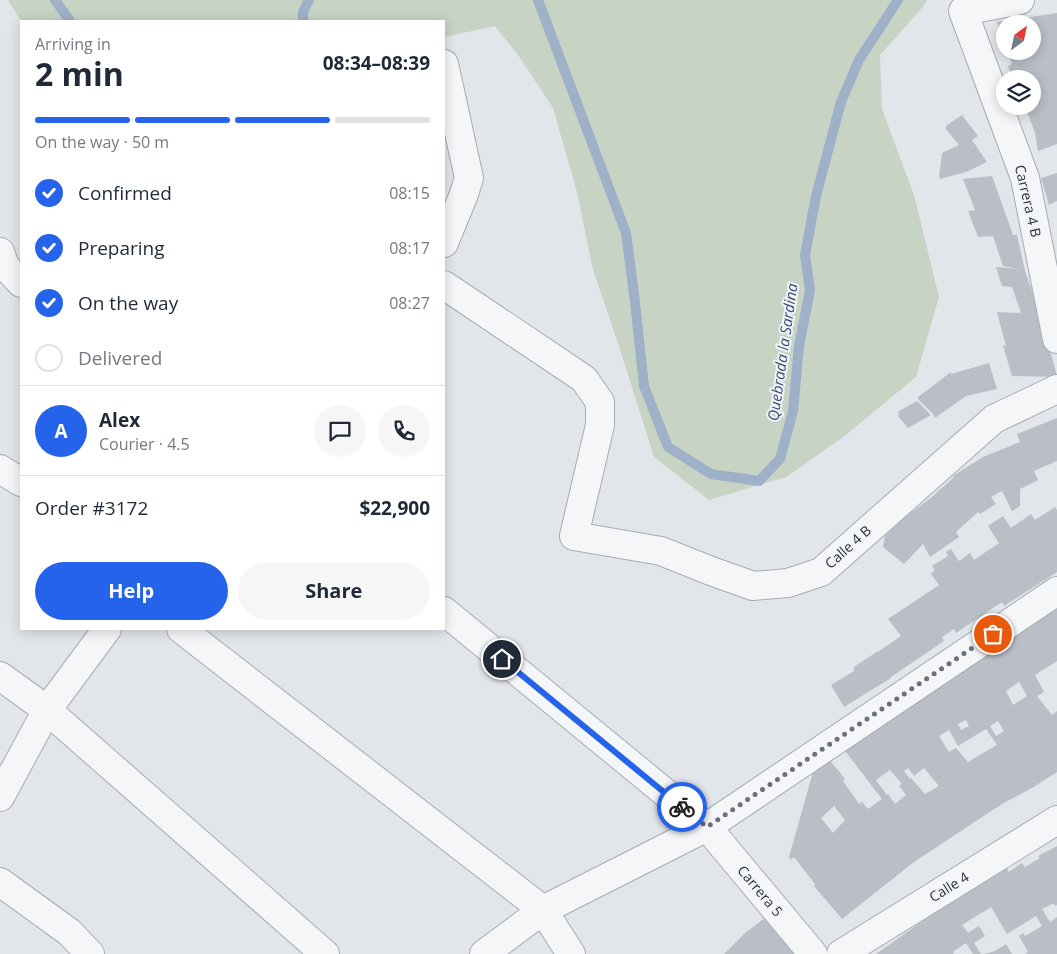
<!DOCTYPE html>
<html lang="en">
<head>
<meta charset="utf-8">
<style>
	:root { --surface:#fff; --page:#f6f6f7; --text:#1f2937; --muted:#747a83; --line:#e0e1e3; --accent:#2563eb }
	body { margin:0; font-family:"Open Sans",sans-serif; background:var(--page); color:var(--text); height:100vh; display:flex; flex-direction:column; font-size:19px; white-space:nowrap }
	* { box-sizing:border-box; margin:0 }
	p { font-size:16px; color:var(--muted) }
	.icon { flex:none; width:28px; height:28px; fill:none; stroke:currentColor; stroke-width:2; stroke-linecap:round; stroke-linejoin:round }
	.map { position:relative; flex:1; overflow:hidden }
	.panel { position:absolute; left:20px; top:20px; width:425px; height:610px; display:flex; flex-direction:column; background:var(--surface); border-radius:0px; box-shadow:0 2px 12px #0003 }
	.panel>* { flex:none }
	.needle { width:32px; rotate:33deg }
	.buttons { position:absolute; left:996px; top:15px; display:grid; gap:10px }
	.buttons a { display:grid; place-items:center; width:45px; height:45px; border-radius:50%; background:var(--surface); box-shadow:0 2px 12px #0003; font-size:25px }
	.pin { position:absolute; display:grid; place-items:center; width:42px; height:42px; color:#fff; margin:-21px; border:2px solid #fff; border-radius:50%; box-shadow:0 1px 5px #0007 }
	.courier { position:absolute; display:grid; place-items:center; width:50px; height:50px; margin:-25px; border:4px solid #2563eb; border-radius:50%; background:#fff; color:#222; box-shadow:0 1px 6px #0007 }
	.headline em { font-style:normal; font-weight:700 }
	.headline div { display:flex; flex-direction:column-reverse }
	.headline { display:flex; align-items:center; justify-content:space-between; height:85px; padding:0 15px }
	h1 { font-size:32px; font-weight:700; line-height:38px }
	.bar { display:grid; grid-template-columns:repeat(4,1fr); gap:8px 5px; align-content:center; height:60px; padding:0 15px }
	.bar i { height:6px; border-radius:4px; background:var(--line) }
	.bar .on { background:var(--accent) }
	.bar p { grid-column:span 4 }
	.line { display:flex; align-items:center; gap:12px; padding:0 15px; border-top:1px solid var(--line) }
	.line div { flex:1 }
	.round { display:grid; place-items:center; flex:none; width:52px; height:52px; border-radius:26px; background:var(--page) }
	ol { padding:0 15px; list-style:none }
	li { display:flex; align-items:center; gap:15px; height:55px }
	li p { margin-inline-start:auto }
	li .icon { padding:5px; border-radius:50%; background:var(--accent); color:#fff; stroke-width:4 }
	li:last-child { color:var(--muted) }
	li i { width:28px; height:28px; border:2px solid var(--line); border-radius:50% }
	.primary-button { display:flex; gap:10px; margin-top:auto; padding:10px 15px }
	.primary-button a { flex:1; height:58px; border-radius:30px; background:var(--accent); color:#fff; font-size:20px; font-weight:700; line-height:58px; text-align:center }
	.primary-button a+a { background:var(--page); color:var(--text) }
	.map>svg:first-child { display:block }
	.green { fill:#c7d4c4 }
	.lines { fill:none; stroke-linecap:round; stroke-linejoin:round }
	.stream { stroke:#9fb0c9; stroke-width:10 }
	.building { fill:#babec7; fill-rule:evenodd }
	.minor-casing { stroke:#a7abb4; stroke-width:30 }
	.minor { stroke:#f5f6f8; stroke-width:28 }
	.done { stroke:#6b707d; stroke-width:5; stroke-dasharray:0 9 }
	.route { stroke:#2563eb; stroke-width:6 }
	.labels { text-anchor:middle; stroke-width:4; stroke-linejoin:round; paint-order:stroke }
	.street-label { font-size:14px; fill:#2b3142; stroke:#f2f4f7 }
	.water-label { font-size:15px; font-style:italic; fill:#364d75; stroke:#f2f4f7 }
</style>
</head>
<body>
<div class="map">
<svg width="1057" height="954" viewBox="0 0 1057 954">
	<rect width="100%" height="100%" fill="#e2e5ea"/>
	<path class="green" d="M8,0H927L922,8L880,55L882,109L914,195L939,297L916,377L842,438L786,477L709,500L654,457L618,343L593,270L577,192L553,108L518,55L495,26L444,37V21H21Z"/>
	<g class="lines">
		<g class="stream">
			<path d="M55,0L70,21"/>
			<path d="M538,0L626,233L635,302L644,386L668,447L711,474L759,481L780,459L793,411L799,346L810,290L805,255L816,196L841,102L859,60L898,0"/>
			<path d="M303,21V12L309,0"/>
		</g>
	</g>
	<g class="building">
		<path d="M1057,13V144L1038,151L1035,133L1025,106H1032V79H1013L1008,66L1012,64L1007,51H1032V24H1005V44L997,22Z"/>
		<path d="M962,115L978,136L972,140L987,162L966,172L940,179L939,177L942,153L959,145L946,129V126Z"/>
		<path d="M1057,173V201L1049,205L1041,178Z"/>
		<path d="M992,176L1013,235H1017L1025,271L1040,314L1057,376L1053,377L1012,376L1003,345L1006,346L997,312L1021,313L1012,287L1002,286L996,267L1020,269L1003,266L993,236L978,237L968,211L975,210L963,179Z"/>
		<path d="M989,363L997,389L966,396L935,418L933,414L917,398L951,372V374Z"/>
		<path d="M917,401L931,415L908,428L898,416L899,411Z"/>
		<path d="M1057,418V461L1034,471L1038,480L1020,489V506L1012,511L1002,491L991,497L996,504L980,514L978,512L956,532L959,537L930,557L923,544L904,564L883,547L885,536L905,517L932,497L953,478V476L983,457L1020,442L1017,434Z"/>
		<path d="M1055,507L1057,510V572L1004,606L1002,602L956,633L954,629L942,637L944,641L891,677V678L844,707L831,685L854,671V667L878,651V652L901,636L888,619L939,585L931,574L935,570L932,566L948,556L946,552L951,549L959,561L970,553L974,560L999,543L988,526L1003,516L1011,528L1031,514L1035,520Z"/>
		<path d="M1057,602V661L1035,675L1044,692L1037,696L1052,715L1057,711V772L1032,788L1002,804L914,862L842,919L814,886L815,884L794,857L791,860L789,857L817,758L824,753L845,779L843,781L859,804L862,802L868,809L882,799L842,747ZM1019,682L1027,696L1013,705L1006,691ZM966,720L969,726L961,730L958,724ZM998,721L1004,731L996,736L990,726ZM986,729L997,745L968,762L956,748L949,752L939,736L949,730L958,746ZM908,768L914,776L924,768L939,786L925,794L911,778L910,779L904,771ZM890,770L902,784L899,786L906,795L895,804L888,794L887,795L876,780ZM834,806L845,820L833,833L821,818Z"/>
		<path d="M1057,846V905L1055,906L1054,903L1042,909L1050,922L1057,917V954H1025L1028,952L1019,936L1023,933L1025,936L1042,926L1036,916L1007,934L991,907L962,925L968,933L979,926L985,936L974,943L981,954H973L966,943L953,952L954,954H876L924,920L995,874L1007,868L1009,872L1022,863L1025,867L1040,858L1038,856Z"/>
		<path d="M771,913L797,954H724L744,934Z"/>
		<path d="M1006,944L1012,954H984L995,951Z"/>
	</g>
	<g class="lines">
		<defs>
			<g id="minor">
				<path d="M1020,0L963,11L1025,178L1057,339"/>
				<path d="M444,64L469,178L464,194L444,243"/>
				<path d="M0,252L5,266L21,283"/>
				<path d="M444,285L584,379L600,402V425L574,536L661,551L711,571L753,586L788,583L821,572L994,419L1057,389"/>
				<path d="M0,469L21,482"/>
				<path d="M444,611L707,827L813,954"/>
				<path d="M181,629L543,910L571,954"/>
				<path d="M0,676L47,710L325,954"/>
				<path d="M0,797L47,710L107,629"/>
				<path d="M0,882L69,932L90,954"/>
				<path d="M484,954L543,910L707,827L1057,591"/>
				<path d="M841,954L1057,820"/>
			</g>
		</defs>
		<use href="#minor" class="minor-casing"/>
		<use href="#minor" class="minor"/>
	</g>
	<g class="lines">
		<path class="done" d="M682,807L707,827L993,634"/>
		<path class="route" d="M502,659L682,807"/>
	</g>
	<g class="labels">
		<g class="street-label">
			<text transform="translate(1028 201) rotate(77)" y="5">Carrera 4 B</text>
			<text transform="translate(848 547) rotate(-42)" y="5">Calle 4 B</text>
			<text transform="translate(949 887) rotate(-32)" y="5">Calle 4</text>
			<text transform="translate(760 891) rotate(50)" y="5">Carrera 5</text>
		</g>
		<g class="water-label">
			<text transform="translate(783 352) rotate(-82)" y="5">Quebrada la Sardina</text>
		</g>
	</g>
</svg>
<div class="buttons">
<a><svg class="needle" viewBox="-14 -14 28 28"><path d="M0-13l5 13h-10z" fill="#e53935"/><path d="M0 13l5-13h-10z" fill="#747a83"/></svg></a>
<a><svg class="icon" aria-label="layers" viewBox="0 0 24 24"><path d="M12 4l9 5-9 5-9-5zM3 14l9 5 9-5"/></svg></a>
</div>
<div class="pin" style="left:993px;top:634px;background:#ea580c"><svg class="icon" aria-label="bag" viewBox="0 0 24 24"><path d="M5 8h14l-1 12H6zM9 8a3 3 0 0 1 6 0"/></svg></div>
<div class="pin" style="left:502px;top:659px;background:#1f2937"><svg class="icon" aria-label="home" viewBox="0 0 24 24"><path d="M3 11l9-7 9 7M6 9v11h12V9"/></svg></div>
<div class="courier" style="left:682px;top:807px"><svg class="icon" aria-label="bike" viewBox="0 0 24 24"><circle cx="6" cy="16" r="4"/><circle cx="18" cy="16" r="4"/><path d="M6 16l4-8h5l3 8M10 8l3 8H6M13 5h3"/></svg></div>
<section class="panel">
<div class="headline"><div><h1>2 min</h1><p>Arriving in</p></div><em>08:34–08:39</em></div>
<div class="bar"><i class="on"></i><i class="on"></i><i class="on"></i><i></i><p>On the way · 50 m</p></div>
<ol>
<li><svg class="icon" aria-label="check" viewBox="0 0 24 24"><path d="M5 12l5 5 9-10"/></svg>Confirmed<p>08:15</p></li>
<li><svg class="icon" aria-label="check" viewBox="0 0 24 24"><path d="M5 12l5 5 9-10"/></svg>Preparing<p>08:17</p></li>
<li><svg class="icon" aria-label="check" viewBox="0 0 24 24"><path d="M5 12l5 5 9-10"/></svg>On the way<p>08:27</p></li>
<li><i></i>Delivered</li>
</ol>
<div class="line" style="height:90px"><b class="round" style="background:var(--accent);color:#fff">A</b><div><b>Alex</b><p>Courier · 4.5</p></div><a class="round"><svg class="icon" aria-label="chat" viewBox="0 0 24 24"><path d="M4 5h16v11H9l-5 4z"/></svg></a><a class="round"><svg class="icon" aria-label="phone" viewBox="0 0 24 24"><path d="M5 4h4l2 5-3 2q2 4 5 5l2-3 5 2v4C11 20 4 13 5 4z"/></svg></a></div>
<div class="line" style="height:65px"><div>Order #3172</div><b>$22,900</b></div>
<div class="primary-button"><a>Help</a><a>Share</a></div>
</section>
</div>
</body>
</html>
